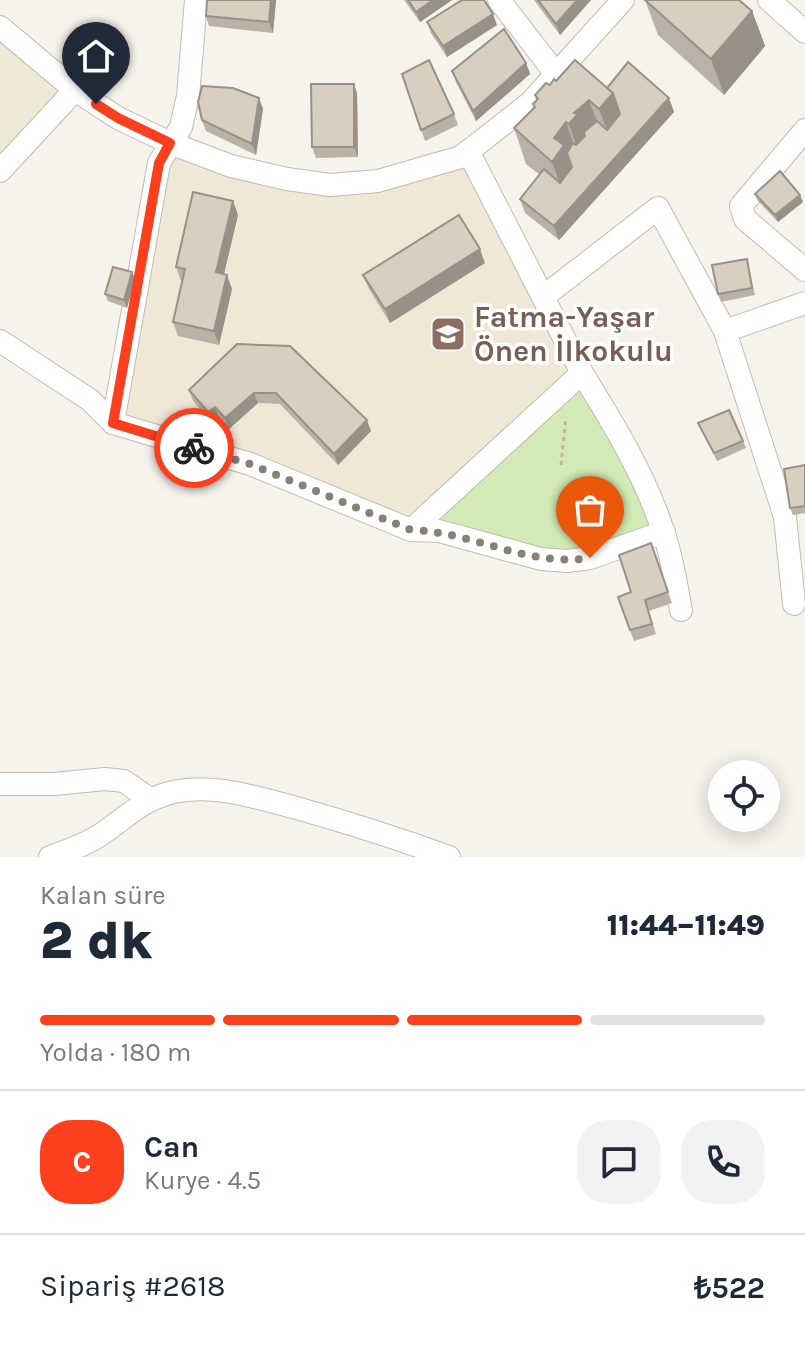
<!DOCTYPE html>
<html lang="tr">
<head>
<meta charset="utf-8">
<style>
	:root { --surface:#fff; --page:#f2f2f3; --text:#1f2937; --muted:#747a83; --line:#e0e1e3; --accent:#fc3f1d }
	body { margin:0; font-family:Karla,sans-serif; background:var(--page); color:var(--text); height:100vh; display:flex; flex-direction:column; font-size:30px; white-space:nowrap }
	* { box-sizing:border-box; margin:0 }
	p { font-size:26px; color:var(--muted) }
	.icon { flex:none; width:44px; height:44px; fill:none; stroke:currentColor; stroke-width:2; stroke-linecap:round; stroke-linejoin:round }
	.map { position:relative; height:857px; overflow:hidden }
	.details { display:flex; flex-direction:column; background:var(--surface); flex:1 }
	.details>* { flex:none }
	.controls { position:absolute; left:708px; top:760px; display:grid; gap:16px }
	.controls a { display:grid; place-items:center; width:72px; height:72px; border-radius:50%; background:var(--surface); box-shadow:0 4px 20px #0003; font-size:40px }
	.pin { position:absolute; display:grid; place-items:center; width:68px; height:68px; color:#fff; margin:-82px -34px; border-radius:50% 50% 50% 0; rotate:-45deg; box-shadow:0 0 8px #0007 }
	.pin .icon { rotate:45deg }
	.courier { position:absolute; display:grid; place-items:center; width:80px; height:80px; margin:-40px; border:6px solid #fc3f1d; border-radius:50%; background:#fff; color:#222; box-shadow:0 2px 10px #0007 }
	.head em { font-style:normal; font-weight:800 }
	.head div { display:flex; flex-direction:column-reverse }
	.head { display:flex; align-items:center; justify-content:space-between; height:136px; padding:0 40px }
	h1 { font-size:52px; font-weight:800; line-height:60px }
	.bar { display:grid; grid-template-columns:repeat(4,1fr); gap:12px 8px; align-content:center; height:96px; padding:0 40px }
	.bar i { height:10px; border-radius:6px; background:var(--line) }
	.bar .active { background:var(--accent) }
	.bar p { grid-column:span 4 }
	.line { display:flex; align-items:center; gap:20px; padding:0 40px; border-top:2px solid var(--line) }
	.line div { flex:1 }
	.round { display:grid; place-items:center; flex:none; width:84px; height:84px; border-radius:32px; background:var(--page) }
	.map>svg:first-child { display:block }
	.education { fill:#efe8d6 }
	.green { fill:#d2eab5 }
	.lines { fill:none; stroke-linecap:round; stroke-linejoin:round }
	.minor-casing { stroke:#c2bbae; stroke-width:24 }
	.path { stroke:#c4b79f; stroke-width:3; stroke-dasharray:4 4; stroke-linecap:butt }
	.minor { stroke:#fff; stroke-width:22 }
	.wall { fill:#bab2a6 }
	.shaded-wall { fill:#979187 }
	.building { fill:#d8cfc1; stroke:#979187; stroke-width:2 }
	.done { stroke:#878178; stroke-width:8; stroke-dasharray:0 14.4 }
	.route { stroke:#fc3f1d; stroke-width:10 }
	.labels { text-anchor:middle; stroke-width:7; stroke-linejoin:round; paint-order:stroke }
	.education-label { font-size:30px; font-weight:bold; fill:#785e54; stroke:#fff; text-anchor:start }
</style>
</head>
<body>
<div class="map">
<svg width="805" height="857" viewBox="0 0 805 857">
	<rect width="100%" height="100%" fill="#f6f3ec"/>
	<g class="education">
		<path d="M0,27L75,90L0,171Z"/>
		<path d="M170,143L330,185L461,157L571,367L568,385L411,530L113,423Z"/>
	</g>
	<path class="green" d="M571,367L664,532L590,558L439,531L434,501L568,385Z"/>
	<g class="lines">
		<defs>
			<g id="minor">
				<path d="M499,0L556,74"/>
				<path d="M769,0L805,32"/>
				<path d="M0,27L75,90L118,118L170,143L231,166L287,179L330,185L378,181L461,157L530,103L623,0"/>
				<path d="M805,130L741,206L745,219L805,270"/>
				<path d="M468,151L582,373"/>
				<path d="M0,171L75,90"/>
				<path d="M543,297L658,208L725,331L785,517L794,604"/>
				<path d="M725,331L805,303"/>
				<path d="M0,341L90,400L113,423L250,464L411,530L439,531L541,559L567,561L590,558L664,532"/>
				<path d="M113,423L159,163L181,127L188,96L196,0"/>
				<path d="M411,530L582,373C613,423 645,475 663,531C672,556 676,584 681,610"/>
				<path d="M0,784H54L105,779L124,781L151,800"/>
				<path d="M50,857C67,851 85,845 100,835C126,818 141,800 173,792C213,783 254,797 293,807C346,822 397,838 449,857"/>
			</g>
		</defs>
		<use href="#minor" class="minor-casing"/>
		<path class="path" d="M561,465L566,417"/>
		<use href="#minor" class="minor"/>
	</g>
	<g class="wall">
		<path d="M207,0H276L273,33L209,26L206,16Z"/>
		<path d="M404,0H452L420,22Z"/>
		<path d="M534,0H591L560,35Z"/>
		<path d="M645,0L752,11L765,46L724,95L658,35Z"/>
		<path d="M427,22L497,25L447,57L431,33Z"/>
		<path d="M526,63L530,74L476,121L456,82L452,71Z"/>
		<path d="M402,74L454,114L458,125L425,141Z"/>
		<path d="M556,81L669,98L674,112L559,240L525,213L520,199L540,175L526,164L514,128L534,108L533,104L536,100L535,95Z"/>
		<path d="M354,84L357,94L358,157L316,158L312,147Z"/>
		<path d="M259,98L263,109L256,155L206,131L202,120Z"/>
		<path d="M755,194L803,202L778,222L758,201Z"/>
		<path d="M233,201L238,215L224,274L232,289L219,345L178,336L173,322L182,281H181L176,267Z"/>
		<path d="M747,259L755,295L721,302L718,294Z"/>
		<path d="M485,263L390,323L369,289L363,275Z"/>
		<path d="M132,272L135,279L127,308L108,301L105,294Z"/>
		<path d="M237,344L371,431L338,465L280,404L258,403L229,429L219,418L212,423L193,401L189,390Z"/>
		<path d="M698,423L743,441L746,448L717,461Z"/>
		<path d="M805,465V513L793,515L790,508Z"/>
		<path d="M651,543L672,603L649,611L656,634L634,641L618,597L631,592Z"/>
	</g>
	<g class="shaded-wall">
		<path d="M271,0H276L273,33L269,22Z"/>
		<path d="M433,0H452L420,22L416,12Z"/>
		<path d="M577,0H591L560,35L556,24Z"/>
		<path d="M752,11L765,46L724,95L711,59Z"/>
		<path d="M493,14L497,25L447,57L443,46Z"/>
		<path d="M526,63L530,74L476,121L473,111Z"/>
		<path d="M354,84L357,94L358,157L354,147Z"/>
		<path d="M613,93L625,128L612,144L599,109Z"/>
		<path d="M259,98L263,109L256,155L252,144Z"/>
		<path d="M669,98L674,112L559,240L554,226Z"/>
		<path d="M589,100L602,135L581,159L569,124L574,113Z"/>
		<path d="M566,122L578,157L565,197L552,162L554,138Z"/>
		<path d="M800,195L803,202L778,222L775,215Z"/>
		<path d="M233,201L238,215L221,286L216,272Z"/>
		<path d="M480,249L485,263L390,323L385,309Z"/>
		<path d="M132,272L135,279L127,308L124,300Z"/>
		<path d="M227,275L232,289L219,345L214,331Z"/>
		<path d="M254,393L258,403L229,429L225,418Z"/>
		<path d="M215,407L219,418L212,423L208,412Z"/>
		<path d="M367,420L371,431L338,465L334,454Z"/>
	</g>
	<g class="building">
		<path d="M207,0H271L269,22L206,16Z"/>
		<path d="M408,0H433L416,12Z"/>
		<path d="M462,0H484L493,14L443,46L427,22Z"/>
		<path d="M538,0H577L556,24Z"/>
		<path d="M645,0H739L752,11L711,59Z"/>
		<path d="M504,29L526,63L473,111L452,71Z"/>
		<path d="M429,60L454,114L421,130L402,74Z"/>
		<path d="M575,60L613,93L599,109L589,100L574,113L578,114L569,124L566,122L554,138L564,145L552,162L514,128L535,107L533,104L538,99L535,95L546,83L550,85L554,79L556,81Z"/>
		<path d="M628,62L669,98L554,226L520,199L544,169L560,183L572,167L567,153L573,143L576,145L585,136L584,132L597,121L607,130L620,114L613,93L607,88Z"/>
		<path d="M311,84H354V147H312Z"/>
		<path d="M202,86L233,88L259,98L252,144L202,120L198,102Z"/>
		<path d="M780,171L800,195L775,215L755,194Z"/>
		<path d="M193,192L233,201L216,272L227,275L214,331L173,322L185,269L176,267Z"/>
		<path d="M459,215L480,249L385,309L363,275Z"/>
		<path d="M747,259L752,288L718,294L712,265Z"/>
		<path d="M113,267L132,272L124,300L105,294Z"/>
		<path d="M237,344L290,346L367,420L334,454L276,393H254L225,418L215,407L208,412L189,390Z"/>
		<path d="M729,410L743,441L714,453L698,423Z"/>
		<path d="M805,465V506L790,508L784,469Z"/>
		<path d="M651,543L668,592L645,600L652,624L630,630L618,597L631,592L619,555Z"/>
	</g>
	<g class="lines">
		<path class="done" d="M194,448L250,464L411,530C476,532 524,567 590,558"/>
		<path class="route" d="M96,104L118,118L170,143L159,163L113,423L194,448"/>
	</g>
	<defs>
		<symbol id="school-square" viewBox="-11 -11 22 22"><rect x="-9" y="-9" width="18" height="18" rx="4" fill="#8d6e63" stroke="#fff"/><path d="M0-5L7-2L0 1L-7-2ZM-4 1L0 2.5L4 1V4Q0 6-4 4Z" fill="#fff"/></symbol>
	</defs>
	<g fill-rule="evenodd">
		<use href="#school-square" x="428" y="314" width="40" height="40"/>
	</g>
	<g class="labels">
		<g class="education-label">
			<text x="474" y="327">Fatma-Yaşar<tspan x="474" dy="34">Önen İlkokulu</tspan></text>
		</g>
	</g>
</svg>
<div class="controls">
<a><svg class="icon" aria-label="locate" viewBox="0 0 24 24"><circle cx="12" cy="12" r="6"/><path d="M12 2v4M12 18v4M2 12h4M18 12h4"/></svg></a>
</div>
<div class="pin" style="left:590px;top:558px;background:#ea580c"><svg class="icon" aria-label="bag" viewBox="0 0 24 24"><path d="M5 8h14l-1 12H6zM9 8a3 3 0 0 1 6 0"/></svg></div>
<div class="pin" style="left:96px;top:104px;background:#1f2937"><svg class="icon" aria-label="home" viewBox="0 0 24 24"><path d="M3 11l9-7 9 7M6 9v11h12V9"/></svg></div>
<div class="courier" style="left:194px;top:448px"><svg class="icon" aria-label="bike" viewBox="0 0 24 24"><circle cx="6" cy="16" r="4"/><circle cx="18" cy="16" r="4"/><path d="M6 16l4-8h5l3 8M10 8l3 8H6M13 5h3"/></svg></div>
</div>
<section class="details">
<div class="head"><div><h1>2 dk</h1><p>Kalan süre</p></div><em>11:44–11:49</em></div>
<div class="bar"><i class="active"></i><i class="active"></i><i class="active"></i><i></i><p>Yolda · 180 m</p></div>
<div class="line" style="height:144px"><b class="round" style="background:var(--accent);color:#fff">C</b><div><b>Can</b><p>Kurye · 4.5</p></div><a class="round"><svg class="icon" aria-label="chat" viewBox="0 0 24 24"><path d="M4 5h16v11H9l-5 4z"/></svg></a><a class="round"><svg class="icon" aria-label="phone" viewBox="0 0 24 24"><path d="M5 4h4l2 5-3 2q2 4 5 5l2-3 5 2v4C11 20 4 13 5 4z"/></svg></a></div>
<div class="line" style="height:104px"><div>Sipariş #2618</div><b>₺522</b></div>
</section>
</body>
</html>
